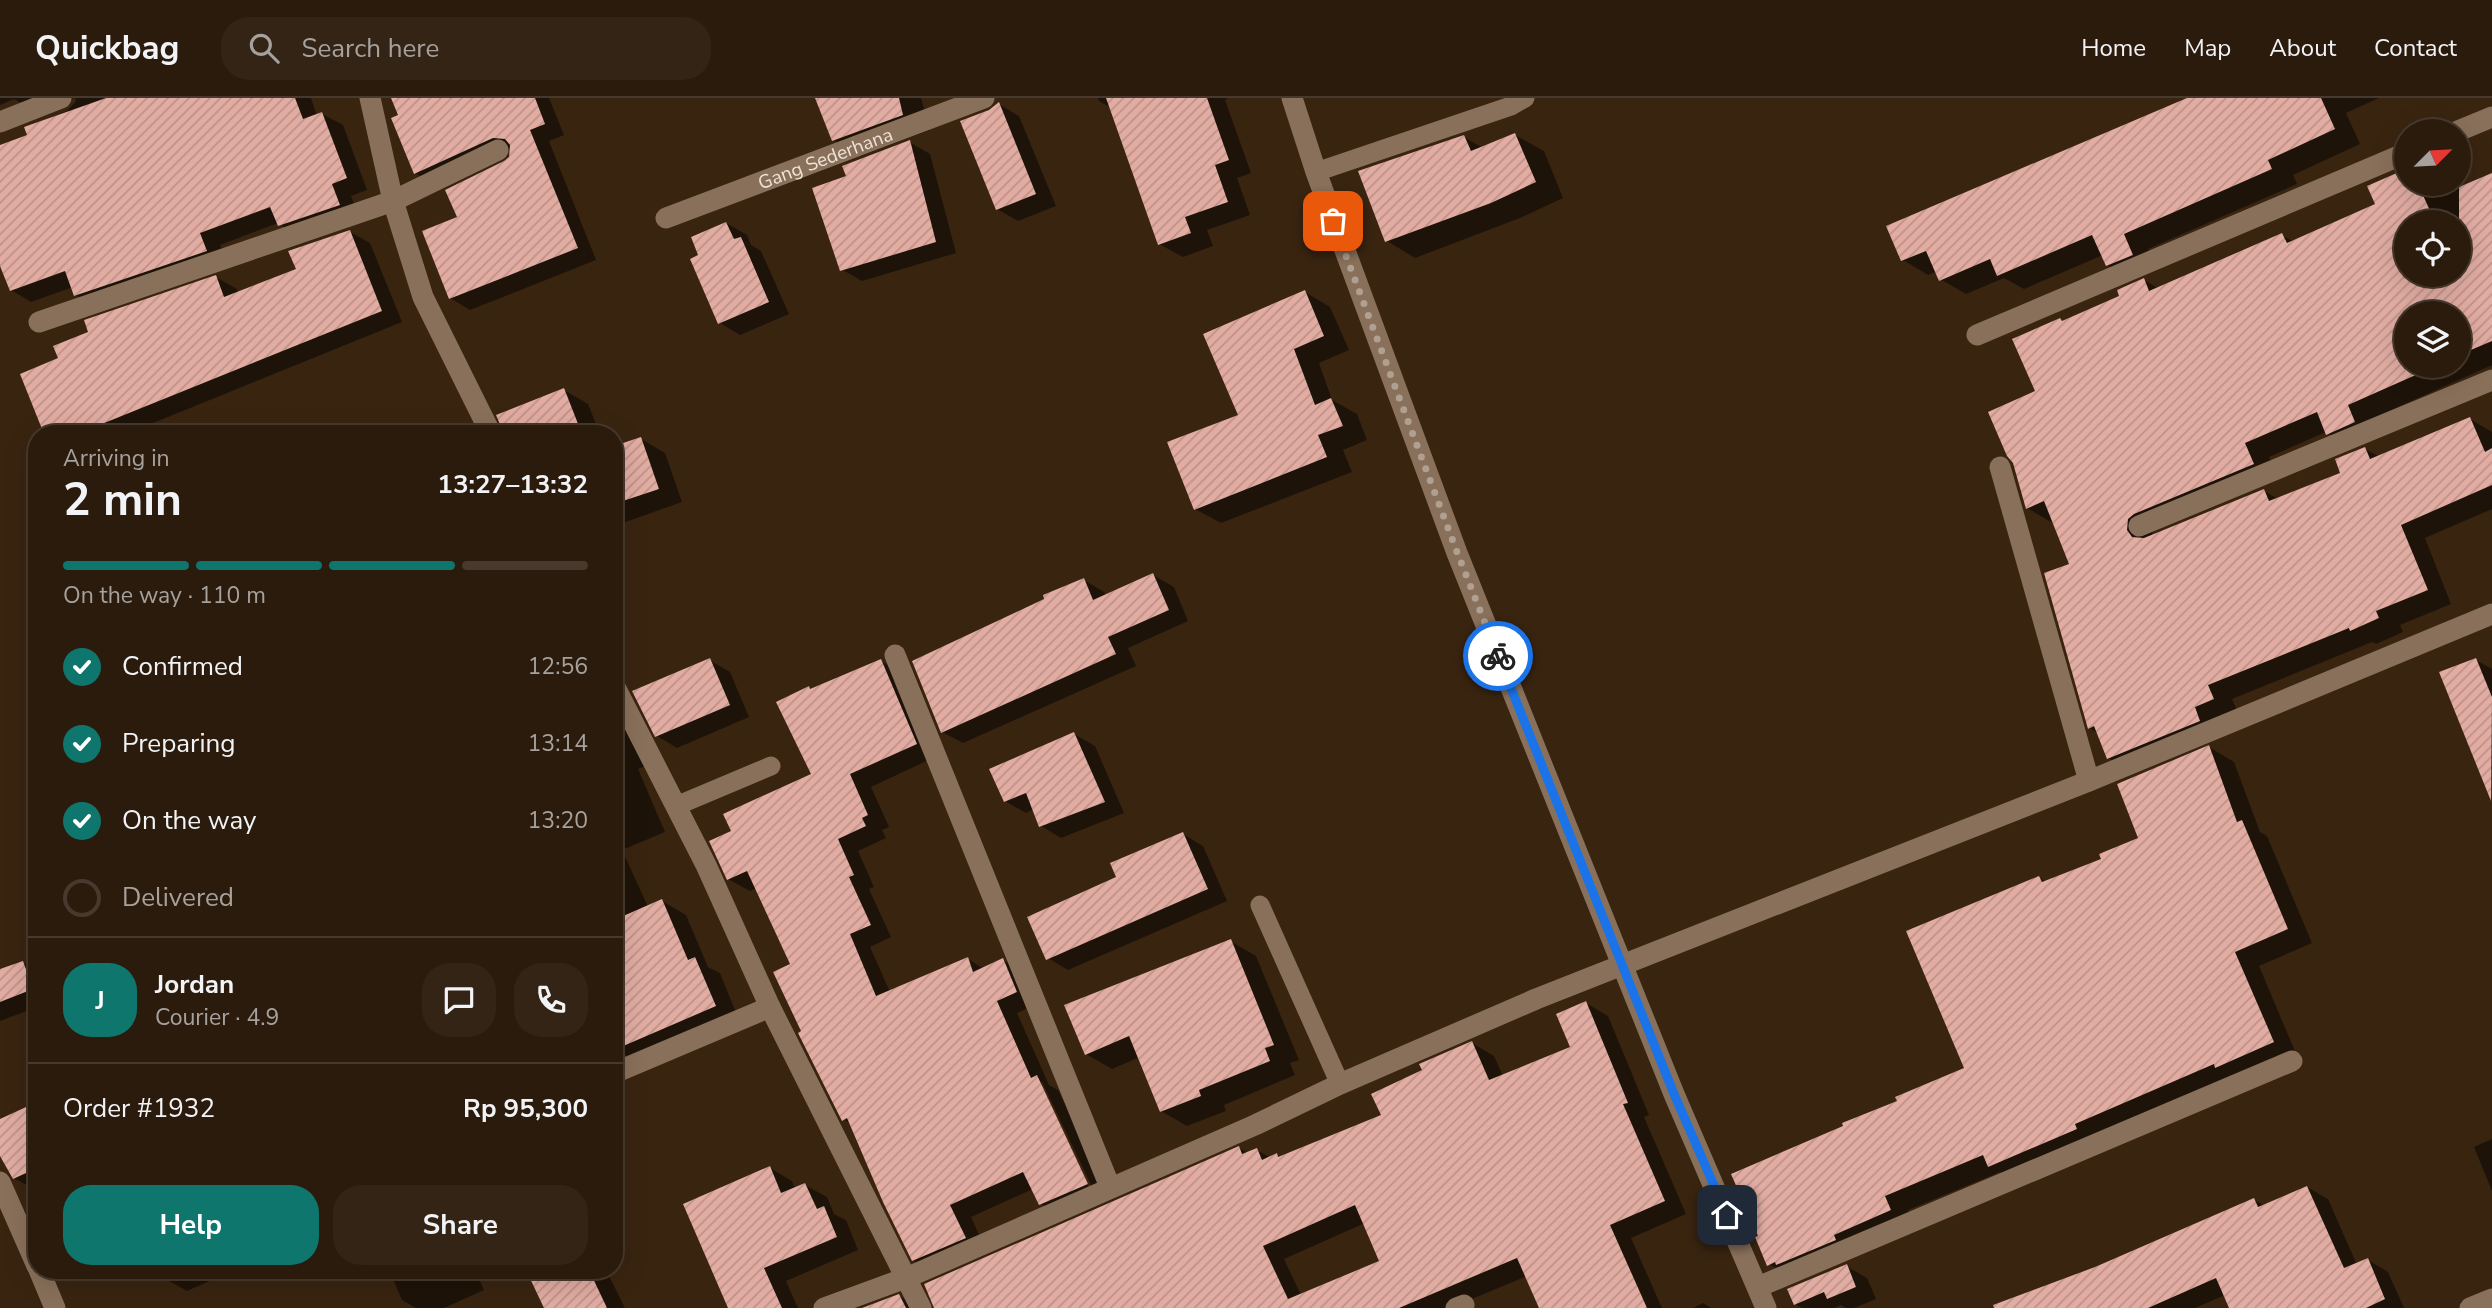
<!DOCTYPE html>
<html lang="en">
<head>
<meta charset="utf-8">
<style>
	:root { --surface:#2b1b0c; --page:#332415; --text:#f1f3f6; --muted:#a6a19d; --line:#47392d; --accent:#0f766e }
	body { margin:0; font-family:"Nunito Sans",sans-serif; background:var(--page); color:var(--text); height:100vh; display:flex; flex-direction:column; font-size:26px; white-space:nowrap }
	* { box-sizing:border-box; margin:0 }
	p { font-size:23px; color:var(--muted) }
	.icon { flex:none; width:38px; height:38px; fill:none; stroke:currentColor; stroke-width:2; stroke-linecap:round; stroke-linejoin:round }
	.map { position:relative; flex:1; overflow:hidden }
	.details { position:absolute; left:28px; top:327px; width:595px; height:854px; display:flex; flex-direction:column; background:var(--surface); border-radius:28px; box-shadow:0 7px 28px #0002,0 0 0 2px var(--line) }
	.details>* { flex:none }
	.needle { width:46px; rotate:66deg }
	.buttons { position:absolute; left:2394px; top:21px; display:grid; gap:14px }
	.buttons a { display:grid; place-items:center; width:77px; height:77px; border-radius:50%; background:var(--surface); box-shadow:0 7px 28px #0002,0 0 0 2px var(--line); font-size:35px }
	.pin { position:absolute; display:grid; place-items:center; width:60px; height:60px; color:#fff; margin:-30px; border-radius:14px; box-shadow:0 4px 10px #0006 }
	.courier { position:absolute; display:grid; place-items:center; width:70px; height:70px; margin:-35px; border:5px solid #1a73e8; border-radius:50%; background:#fff; color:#222; box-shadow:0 2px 9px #0007 }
	.overview em { font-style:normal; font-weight:700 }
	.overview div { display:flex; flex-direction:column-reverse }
	.overview { display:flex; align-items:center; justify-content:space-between; height:119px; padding:0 35px }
	h1 { font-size:46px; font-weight:700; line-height:52px }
	.bar { display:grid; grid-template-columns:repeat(4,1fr); gap:10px 7px; align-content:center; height:84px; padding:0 35px }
	.bar i { height:9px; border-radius:5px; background:var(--line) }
	.bar .on { background:var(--accent) }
	.bar p { grid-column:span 4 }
	.line { display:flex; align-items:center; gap:18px; padding:0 35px; border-top:2px solid var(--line) }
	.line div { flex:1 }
	.round { display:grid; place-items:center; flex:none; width:74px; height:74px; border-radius:28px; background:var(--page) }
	ol { padding:0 35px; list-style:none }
	li { display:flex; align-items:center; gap:21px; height:77px }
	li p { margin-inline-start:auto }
	li .icon { padding:7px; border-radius:50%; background:var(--accent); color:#fff; stroke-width:4 }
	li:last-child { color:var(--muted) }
	li i { width:38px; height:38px; border:4px solid var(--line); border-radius:50% }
	.action { display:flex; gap:14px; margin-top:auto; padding:14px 35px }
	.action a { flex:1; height:80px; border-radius:28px; background:var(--accent); color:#fff; font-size:28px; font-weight:700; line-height:80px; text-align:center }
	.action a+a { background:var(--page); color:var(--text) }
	header { display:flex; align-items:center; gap:42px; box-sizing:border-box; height:98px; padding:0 35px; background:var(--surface); border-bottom:2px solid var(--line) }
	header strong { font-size:33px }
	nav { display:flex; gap:38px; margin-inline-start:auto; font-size:24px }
	.search { width:490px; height:63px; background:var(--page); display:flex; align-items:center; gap:18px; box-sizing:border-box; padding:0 24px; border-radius:28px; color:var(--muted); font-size:26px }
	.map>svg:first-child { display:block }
	.shadow { fill:#0007; fill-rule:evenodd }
	.building { fill:url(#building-hatch); fill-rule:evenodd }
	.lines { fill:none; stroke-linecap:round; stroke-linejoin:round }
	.lane { stroke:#89705a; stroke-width:19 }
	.street { stroke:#89705a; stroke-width:21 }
	.done { stroke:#b0a091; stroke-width:7; stroke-dasharray:0 12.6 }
	.route { stroke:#1a73e8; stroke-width:9 }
	.labels { text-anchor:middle; stroke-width:7; stroke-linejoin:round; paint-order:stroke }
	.street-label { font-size:19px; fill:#f0e2d6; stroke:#392410 }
</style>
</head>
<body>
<header>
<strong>Quickbag</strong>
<div class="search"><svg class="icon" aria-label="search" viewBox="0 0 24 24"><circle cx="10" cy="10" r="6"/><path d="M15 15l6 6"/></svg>Search here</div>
<nav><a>Home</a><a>Map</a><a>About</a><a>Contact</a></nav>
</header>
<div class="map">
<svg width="2492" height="1210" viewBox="0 0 2492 1210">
	<defs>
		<pattern id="building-hatch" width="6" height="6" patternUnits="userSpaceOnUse" patternTransform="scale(1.75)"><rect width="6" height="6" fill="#e2aca2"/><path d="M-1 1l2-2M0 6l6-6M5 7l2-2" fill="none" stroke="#bc928a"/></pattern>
	</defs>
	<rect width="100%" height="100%" fill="#392410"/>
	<g class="shadow">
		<path d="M0,0H74L36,15L14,1L0,7Z"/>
		<path d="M75,0H311L317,18L322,16L343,27L367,92L351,98L359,119L300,139L278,125L220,147L226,164L96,209L76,197L73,189L31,204L11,192L0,163V49L29,38L26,30L67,13L76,3Z"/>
		<path d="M393,0H549L564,37L549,43L596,162L470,212L450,200L460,120L511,60V51L435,86L415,75Z"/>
		<path d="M817,0H921L930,32L861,58L834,42Z"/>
		<path d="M1098,0H1228L1225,2L1251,75L1237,80L1250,117L1207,132L1213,148L1183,159L1159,146L1111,10L1099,3Z"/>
		<path d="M2191,0H2379L2346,15L2360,46L2293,77L2297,86L2148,151L2158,171L2133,182L2107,167L2103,157L2024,191L2004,180L1966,196L1940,181L1937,173L1928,177L1903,162Z"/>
		<path d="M999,6L1019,18L1056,108L1018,123L997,111L990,14Z"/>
		<path d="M1515,37L1544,53L1563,100L1520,120L1415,160L1387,143L1464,39L1483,50Z"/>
		<path d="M909,44L930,56L956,155L862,183L841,171L848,80Z"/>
		<path d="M2406,73V86H2459L2461,90L2492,78V267L2371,321L2351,350L2326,334L2269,359L2277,380L2159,429L2152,435V439L2264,393L2278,401L2342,376L2365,351L2380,359L2470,321L2492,334V411L2425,440L2451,506L2400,527L2403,534L2376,546L2372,544L2232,601L2238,615L2133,674L2108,660L2098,635L2089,630L2072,467L2054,423L2051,424L2027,410L2037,294L2060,222L2064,224L2122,199L2144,182L2159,191L2282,137L2294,144L2377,107L2369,89ZM2406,124H2459V177H2406ZM2406,215H2459V268H2406Z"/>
		<path d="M726,125L747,137L751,147L761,153L789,216L740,237L720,225Z"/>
		<path d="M350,134L370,145L402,224L126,336H46L61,261L216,179L237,191L238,196L298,172Z"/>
		<path d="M1305,194L1330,209L1349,252L1319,265L1332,302L1357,316L1367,342L1343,352L1352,374L1221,425L1195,411L1240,318Z"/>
		<path d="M564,292L588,306L600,336H511Z"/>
		<path d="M641,341L665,355L682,404L614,428V350Z"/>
		<path d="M1153,477L1174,489L1188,523L1128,550L1136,568L963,645L942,634L1084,482L1104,494L1106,498Z"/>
		<path d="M709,562L730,574L749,619L677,650L657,638Z"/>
		<path d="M2476,562L2492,571V673L2477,664Z"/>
		<path d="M881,563L902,576L937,658L871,689L889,729L882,732L886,740L858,753L874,789L869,791L891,839L870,849L890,894L968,861L984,871L1003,862L1025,875L1037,906L1017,915L1049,987L1058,992L1109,1098L1062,1118L1041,1106L1033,1091L971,1119L986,1152L935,1174L913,1162L851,1026L843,1021L803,934L792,867L757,790L750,793L728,781L733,734L813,677L809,590L813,592ZM1038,984H1042L1094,1093L1091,1094Z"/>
		<path d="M614,609L655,664L638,671L665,734L622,752L648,809L662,803L686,817L708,869L720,875L739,922L640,965L626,957L614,962Z"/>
		<path d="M1074,636L1095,648L1124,715L1061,740L1041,728L1034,711L1026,715L1005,703Z"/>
		<path d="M2209,649L2234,664L2260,734L2267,738L2312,845L2259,868L2297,958L2014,1082L2000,1074L1908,1112L1914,1126L1794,1181L1769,1166L1899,1003L1966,970L2039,780L2047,784L2103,762L2140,741Z"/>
		<path d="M1183,736L1203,748L1227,803L1068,872L1048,860L1118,780Z"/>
		<path d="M1230,843L1256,858L1299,962L1290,965L1295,977L1224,1007L1226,1013L1187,1028L1161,1013L1140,959L1112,971L1086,956Z"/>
		<path d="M22,864L37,873V909L0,923V873Z"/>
		<path d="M1586,905L1608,918L1649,1017L1644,1019L1686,1116L1631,1140L1662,1210H1541L1527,1178L1450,1210H936L1239,1050L1248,1055L1257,1052L1271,1060L1276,1057L1281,1060L1383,1018L1424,973L1472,945L1494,958L1503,978L1572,950ZM1365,1125L1381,1164L1301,1197L1284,1161Z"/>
		<path d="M37,1006V1093L14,1080L0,1054V1023Z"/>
		<path d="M2492,1041V1093L2474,1049Z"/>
		<path d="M770,1070L792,1083L795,1091L805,1087L827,1099L834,1116L846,1122L858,1152L786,1183L798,1210H729Z"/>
		<path d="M2307,1089L2328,1101L2357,1167L2368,1162L2388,1174L2404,1210H2231L2225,1197L2195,1210H1994L2095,1170L2254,1102L2265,1108Z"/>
		<path d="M1846,1168L1867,1180L1876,1201L1854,1210H1846L1841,1207L1834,1210H1802L1795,1206Z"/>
		<path d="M159,1172H234L187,1193L162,1179Z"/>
		<path d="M389,1172H479L476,1174L484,1192L444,1210H416L402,1202Z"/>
		<path d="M528,1172H606L625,1210H546Z"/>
		<path d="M899,1198L920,1210H865Z"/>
		<path d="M1703,1205L1711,1210H1693Z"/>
	</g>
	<g class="building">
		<path d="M106,0H295L303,21L322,14L347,80L332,86L340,107L278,128L270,109L200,135L207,153L74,198L65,173L10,193L0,168V47L27,37L24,29Z"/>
		<path d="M391,0H535L545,26L530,32L578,150L449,201L422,133L457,119L445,92L504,63L509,59L510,47L505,41L493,40L414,76L391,20L398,17Z"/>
		<path d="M815,0H899L903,17L832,43Z"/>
		<path d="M1106,0H1207L1229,62L1215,67L1228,104L1185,119L1191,135L1158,147Z"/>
		<path d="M2187,0H2321L2335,31L2268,62L2272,71L2124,136L2133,157L2106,168L2092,137L1997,178L1990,161L1939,183L1926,153L1901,163L1886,128Z"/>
		<path d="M999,4L1036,96L996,112L960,23L989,12Z"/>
		<path d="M1515,35L1536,84L1491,105L1385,144L1358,73L1464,37L1471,53Z"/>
		<path d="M910,42L936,144L840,173L812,90L846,78L842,68Z"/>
		<path d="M2406,71V86H2418L2435,124H2406V177H2459V89L2492,75V243L2459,257V215H2406V268H2436L2348,307L2355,324L2326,337L2317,314L2245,345L2254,366L2134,416L2128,421L2127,432L2132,439L2144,440L2264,391L2269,403L2340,375L2335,361L2365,349L2370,361L2470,319L2485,354L2492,350V387L2401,427L2428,492L2376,513L2379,520L2350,533L2349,530L2208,587L2214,601L2195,609L2200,623L2107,661L2094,628L2088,631L2044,475L2069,466L2044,403L2026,411L2013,365L2007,358L1988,314L2035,293L2012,241L2060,220L2062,223L2119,198L2117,192L2144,180L2149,193L2282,135L2287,145L2375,106L2367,88Z"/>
		<path d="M726,124L734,141L741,139L769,204L718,226L690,161L698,157L691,139Z"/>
		<path d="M350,132L382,213L77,336H44L20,276L58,260L53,248L88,234L84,222L216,177L224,199L296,171L288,153Z"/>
		<path d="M1305,192L1324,238L1294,251L1315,307L1331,300L1343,328L1318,337L1327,359L1194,412L1167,344L1238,317L1203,236Z"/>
		<path d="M564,290L582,336H504L496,317Z"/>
		<path d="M641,339L659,391L614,406V348Z"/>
		<path d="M1153,475L1169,512L1108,539L1116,556L941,635L912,563L1044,501L1043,497L1084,480L1093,502Z"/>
		<path d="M710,560L730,607L655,639L632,593Z"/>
		<path d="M2476,560L2492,599L2491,703L2439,574Z"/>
		<path d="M881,561L917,646L850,676L868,717L862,720L866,728L838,741L854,777L849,779L871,827L850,836L876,898L968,859L973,874L1003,860L1017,894L997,903L1031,980L1037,977L1088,1086L1039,1107L1023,1074L950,1107L966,1140L912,1163L883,1104L847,1020L842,1023L798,935L801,933L773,874L790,866L747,773L727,782L709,743L731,733L723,716L811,676L776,604L809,588L810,591Z"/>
		<path d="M1074,634L1105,704L1039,729L1026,695L1004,704L989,671Z"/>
		<path d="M2209,647L2237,724L2242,722L2288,831L2235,854L2274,944L2215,970L2214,966L2075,1026L2077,1031L1988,1069L1983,1057L1885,1098L1891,1112L1834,1137L1836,1142L1776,1167L1775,1164L1767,1168L1755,1139L1758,1138L1731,1076L1843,1028L1842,1025L1897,1003L1895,999L1964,970L1906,833L2039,778L2042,784L2101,761L2099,756L2138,740L2117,686Z"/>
		<path d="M1183,734L1208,791L1046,862L1027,819L1116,779L1110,765Z"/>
		<path d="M662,801L688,862L695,859L716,908L614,952V822Z"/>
		<path d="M1231,841L1274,947L1265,950L1270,963L1199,992L1201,998L1160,1014L1129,938L1085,957L1064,907Z"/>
		<path d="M23,863L33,891L0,904V871Z"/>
		<path d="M1586,903L1628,1005L1623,1006L1665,1103L1610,1127L1647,1210H1539L1517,1160L1399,1210H934L924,1186L1239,1048L1242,1056L1257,1050L1262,1062L1277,1055L1278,1059L1381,1017L1371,996L1422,972L1419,966L1472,943L1489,982L1570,949L1556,916ZM1355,1107L1379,1163L1288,1201L1263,1148Z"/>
		<path d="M37,1004V1070L13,1081L0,1058V1021Z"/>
		<path d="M770,1068L781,1095L805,1085L817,1111L824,1108L837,1139L764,1170L782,1210H728L683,1106Z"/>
		<path d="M2307,1088L2344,1170L2368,1160L2385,1201L2366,1210H2229L2216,1180L2148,1210H1994L1993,1207L2095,1169L2254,1100L2258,1109Z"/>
		<path d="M1847,1166L1856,1189L1827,1201L1824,1194L1794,1207L1787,1191Z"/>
		<path d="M526,1172H589L607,1210H544Z"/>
		<path d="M899,1196L906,1210H862Z"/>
	</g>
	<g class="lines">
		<g class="lane">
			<path d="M1316,74L1511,8L1525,0"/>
			<path d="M676,708L771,668"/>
			<path d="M1260,807L1340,986"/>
		</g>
		<g class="street">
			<path d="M370,0L393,103L423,199L491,336"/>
			<path d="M1292,0L1316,74L1457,455L1674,996L1766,1210"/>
			<path d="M0,24L61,0"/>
			<path d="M2458,33L2492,19"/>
			<path id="s1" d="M666,120L984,0"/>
			<path d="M39,224L393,103L498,52"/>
			<path d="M1977,237L2406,55"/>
			<path d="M2000,369L2089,683"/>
			<path d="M2139,428L2492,282"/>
			<path d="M895,557L1110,1089"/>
			<path d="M614,587L706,767L770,909L921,1210"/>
			<path d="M614,975L770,909"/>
			<path d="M0,1084L37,1168"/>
			<path d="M39,1172L55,1210"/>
			<path d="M1758,1189L2292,963"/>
			<path d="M824,1210L906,1180L1255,1027L1340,986L1536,901L2089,683L2492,516"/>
			<path d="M1456,1210L1464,1207"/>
			<path d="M2470,1210L2492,1201"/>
		</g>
	</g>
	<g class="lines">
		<path class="done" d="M1333,123L1457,454L1498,558"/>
		<path class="route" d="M1498,558L1674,996L1727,1117"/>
	</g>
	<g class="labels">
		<g class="street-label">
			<text dy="7" stroke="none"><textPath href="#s1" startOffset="170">Gang Sederhana</textPath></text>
		</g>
	</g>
</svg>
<div class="buttons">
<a><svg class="needle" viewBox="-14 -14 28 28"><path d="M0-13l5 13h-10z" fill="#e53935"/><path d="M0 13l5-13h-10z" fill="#a6a19d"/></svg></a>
<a><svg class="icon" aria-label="locate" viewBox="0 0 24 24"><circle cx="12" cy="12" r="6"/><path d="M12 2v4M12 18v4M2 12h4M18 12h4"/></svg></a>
<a><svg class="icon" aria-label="layers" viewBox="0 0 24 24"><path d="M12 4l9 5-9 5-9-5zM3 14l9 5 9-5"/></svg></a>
</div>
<div class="pin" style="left:1333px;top:123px;background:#ea580c"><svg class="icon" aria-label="bag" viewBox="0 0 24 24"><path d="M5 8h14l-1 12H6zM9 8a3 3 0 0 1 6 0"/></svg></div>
<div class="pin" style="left:1727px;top:1117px;background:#1f2937"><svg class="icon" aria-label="home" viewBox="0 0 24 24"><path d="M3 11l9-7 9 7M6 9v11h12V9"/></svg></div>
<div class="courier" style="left:1498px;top:558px"><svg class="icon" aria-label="bike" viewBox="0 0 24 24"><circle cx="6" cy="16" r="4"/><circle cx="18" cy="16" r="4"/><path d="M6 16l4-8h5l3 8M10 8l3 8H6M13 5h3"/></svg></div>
<section class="details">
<div class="overview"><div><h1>2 min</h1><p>Arriving in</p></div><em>13:27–13:32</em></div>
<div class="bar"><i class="on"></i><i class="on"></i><i class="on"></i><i></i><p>On the way · 110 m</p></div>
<ol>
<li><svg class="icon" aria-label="check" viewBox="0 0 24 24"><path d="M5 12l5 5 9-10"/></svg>Confirmed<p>12:56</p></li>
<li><svg class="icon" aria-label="check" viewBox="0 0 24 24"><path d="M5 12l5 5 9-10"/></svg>Preparing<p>13:14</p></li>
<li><svg class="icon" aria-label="check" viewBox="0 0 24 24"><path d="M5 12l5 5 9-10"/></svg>On the way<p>13:20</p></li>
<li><i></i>Delivered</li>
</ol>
<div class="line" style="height:126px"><b class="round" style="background:var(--accent);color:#fff">J</b><div><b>Jordan</b><p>Courier · 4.9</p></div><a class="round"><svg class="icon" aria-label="chat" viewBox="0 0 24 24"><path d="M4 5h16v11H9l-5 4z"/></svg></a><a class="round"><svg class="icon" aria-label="phone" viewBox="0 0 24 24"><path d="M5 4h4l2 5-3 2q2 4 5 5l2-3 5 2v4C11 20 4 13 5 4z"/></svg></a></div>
<div class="line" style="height:91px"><div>Order #1932</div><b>Rp 95,300</b></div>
<div class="action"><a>Help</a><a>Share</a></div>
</section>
</div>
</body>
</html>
